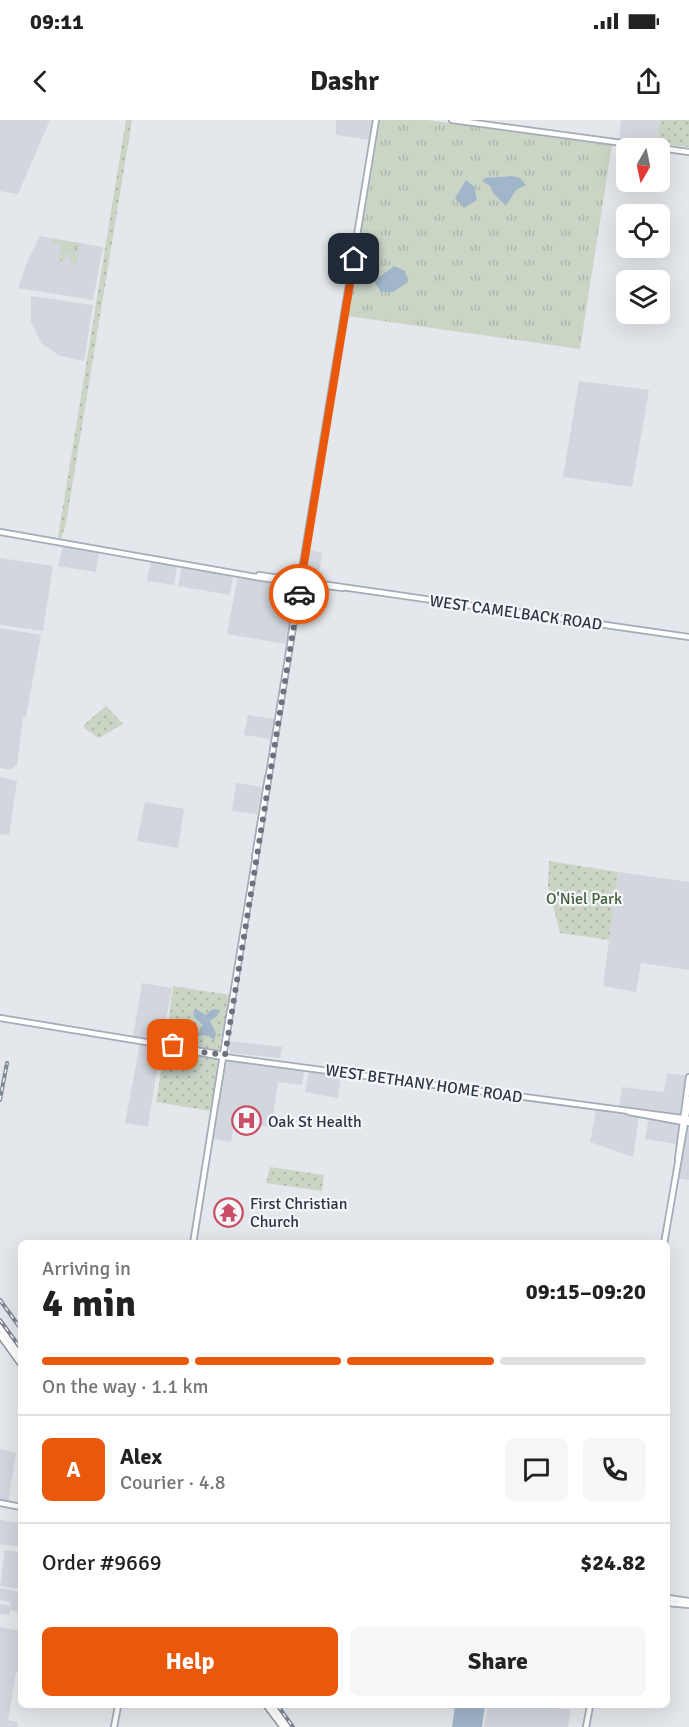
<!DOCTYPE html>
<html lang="en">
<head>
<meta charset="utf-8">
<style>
	:root { --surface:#fff; --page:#f6f6f6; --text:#222; --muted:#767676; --line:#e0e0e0; --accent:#ea580c }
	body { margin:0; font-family:Signika,sans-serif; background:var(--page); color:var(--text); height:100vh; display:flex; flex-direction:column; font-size:22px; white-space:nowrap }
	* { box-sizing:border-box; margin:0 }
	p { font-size:20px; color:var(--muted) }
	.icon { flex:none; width:33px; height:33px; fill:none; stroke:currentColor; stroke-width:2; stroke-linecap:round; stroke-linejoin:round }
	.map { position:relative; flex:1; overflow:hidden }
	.sheet { position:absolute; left:18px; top:1120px; width:652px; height:468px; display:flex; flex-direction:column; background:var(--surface); border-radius:9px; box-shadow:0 6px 24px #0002 }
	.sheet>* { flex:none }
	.needle { width:39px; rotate:189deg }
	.buttons { position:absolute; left:616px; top:18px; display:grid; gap:12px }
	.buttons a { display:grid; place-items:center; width:54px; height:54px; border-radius:9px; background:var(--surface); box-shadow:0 6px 24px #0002; font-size:30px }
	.pin { position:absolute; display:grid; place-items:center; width:51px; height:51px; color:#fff; margin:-26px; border-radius:12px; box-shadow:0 3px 9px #0006 }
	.courier { position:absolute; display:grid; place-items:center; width:60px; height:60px; margin:-30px; border:4px solid #ea580c; border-radius:50%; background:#fff; color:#222; box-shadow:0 2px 8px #0007 }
	.summary em { font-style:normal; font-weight:800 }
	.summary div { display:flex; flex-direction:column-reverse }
	.summary { display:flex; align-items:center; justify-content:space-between; height:102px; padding:0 24px }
	h1 { font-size:39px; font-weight:800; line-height:45px }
	.bar { display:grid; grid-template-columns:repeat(4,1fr); gap:9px 6px; align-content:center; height:72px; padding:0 24px }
	.bar i { height:8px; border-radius:4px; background:var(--line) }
	.bar .selected { background:var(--accent) }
	.bar p { grid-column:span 4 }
	.line { display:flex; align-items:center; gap:15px; padding:0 24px; border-top:2px solid var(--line) }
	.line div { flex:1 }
	.round { display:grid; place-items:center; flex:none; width:63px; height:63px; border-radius:9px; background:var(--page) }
	.primary-button { display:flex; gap:12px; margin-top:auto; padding:12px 24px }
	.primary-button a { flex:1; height:69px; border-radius:9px; background:var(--accent); color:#fff; font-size:24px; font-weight:800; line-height:69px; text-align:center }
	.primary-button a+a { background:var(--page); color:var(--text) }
	.status { display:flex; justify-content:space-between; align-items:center; height:42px; padding:0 30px; background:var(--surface); direction:ltr }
	.status svg { height:16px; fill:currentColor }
	header { display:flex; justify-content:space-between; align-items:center; height:78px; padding:0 24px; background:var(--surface); font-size:27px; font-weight:800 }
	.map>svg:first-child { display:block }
	.built { fill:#d2d6dd }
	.grass { fill:url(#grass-tufts) }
	.park { fill:url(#park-dots) }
	.water { fill:#a1b6ca }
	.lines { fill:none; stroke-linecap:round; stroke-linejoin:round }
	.major-casing { stroke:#a4acb7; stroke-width:8 }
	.highway-casing { stroke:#8c95a2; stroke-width:8 }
	.major { stroke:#fff; stroke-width:4.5 }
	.highway { stroke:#fff; stroke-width:5 }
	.rail-casing { stroke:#7e8795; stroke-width:4 }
	.rail { stroke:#f4f6f9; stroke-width:1.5; stroke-dasharray:4.5; stroke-linecap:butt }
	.done { stroke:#6c737e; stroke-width:6; stroke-dasharray:0 10.8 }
	.route { stroke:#ea580c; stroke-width:8 }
	.labels { text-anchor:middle; stroke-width:4.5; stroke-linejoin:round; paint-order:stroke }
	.street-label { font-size:16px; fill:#2c3543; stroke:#f4f6f9 }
	.park-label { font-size:16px; fill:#425f3a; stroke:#f4f6f9 }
	.poi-label { font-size:16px; fill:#2c3543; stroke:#f4f6f9; text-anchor:start }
</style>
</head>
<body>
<div class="status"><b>09:11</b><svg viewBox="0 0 49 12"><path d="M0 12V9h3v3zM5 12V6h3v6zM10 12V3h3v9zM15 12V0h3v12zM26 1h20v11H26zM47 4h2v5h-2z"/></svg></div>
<header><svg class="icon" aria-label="back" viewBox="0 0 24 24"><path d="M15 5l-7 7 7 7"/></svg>Dashr<svg class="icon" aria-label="share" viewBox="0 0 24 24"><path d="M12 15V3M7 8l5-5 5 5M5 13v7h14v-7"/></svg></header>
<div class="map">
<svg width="689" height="1607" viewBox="0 0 689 1607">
	<defs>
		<pattern id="grass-tufts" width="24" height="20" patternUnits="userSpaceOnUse" patternTransform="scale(1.5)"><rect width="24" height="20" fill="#cad5c6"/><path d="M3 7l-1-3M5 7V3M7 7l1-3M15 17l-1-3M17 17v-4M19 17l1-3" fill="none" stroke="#aeb7ab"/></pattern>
		<pattern id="park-dots" width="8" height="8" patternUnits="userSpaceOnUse" patternTransform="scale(1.5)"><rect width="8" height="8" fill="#cad5c6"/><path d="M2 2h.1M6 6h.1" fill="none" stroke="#aeb7ab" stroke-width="1.8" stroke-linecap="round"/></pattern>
	</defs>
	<rect width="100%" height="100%" fill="#e4e7eb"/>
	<g class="built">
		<path d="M0,0H50L18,74L0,71Z"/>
		<path d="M336,0H372L370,20L336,15Z"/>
		<path d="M621,0H660L657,25L619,20Z"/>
		<path d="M40,116L103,127L93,180L18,168L27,142Z"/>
		<path d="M31,176L93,185L84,241L60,236L41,223L31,202Z"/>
		<path d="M579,261L649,270L632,367L563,357Z"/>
		<path d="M63,426L99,432L96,452L58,446Z"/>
		<path d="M309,430L322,433L318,461L305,456Z"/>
		<path d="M0,438L53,446L43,511L0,505Z"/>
		<path d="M151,441L177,446L174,465L147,461Z"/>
		<path d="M182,446L233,455L230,475L178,466Z"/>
		<path d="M238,456L295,465L286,524L227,514Z"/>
		<path d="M0,508L41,515L26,597H23L17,645L10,650L0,648Z"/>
		<path d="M248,595L275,599L271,619L244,615Z"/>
		<path d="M0,657L17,661L9,715L0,714Z"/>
		<path d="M236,663L262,667L257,694L232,691Z"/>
		<path d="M145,682L184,689L178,728L137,721Z"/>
		<path d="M618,752L689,762V850L641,843L636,872L603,866Z"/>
		<path d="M142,863L172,868L162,921L133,917Z"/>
		<path d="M229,921L282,927L280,938L230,933Z"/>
		<path d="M140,924L160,929L148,1007L125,1003Z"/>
		<path d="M227,940L304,951L302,965L278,962L271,1007L234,1003L231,1022L213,1019Z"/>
		<path d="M309,951L341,955L338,978L305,972Z"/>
		<path d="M667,953L688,956L680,995L619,988L622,967L661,972L664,971Z"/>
		<path d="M596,991L639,997L633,1037L590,1022Z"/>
		<path d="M649,998L679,1004L677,1024L645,1019Z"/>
		<path d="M689,1005V1060L678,1058Z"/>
		<path d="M0,1329L16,1333L8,1383L0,1382Z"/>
		<path d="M0,1400L21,1403V1427L0,1424Z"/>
		<path d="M5,1430L21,1432V1469L0,1466Z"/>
		<path d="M0,1468L21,1472V1492L10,1490L9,1495L0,1494V1484L10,1486L11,1482L0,1480Z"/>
		<path d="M0,1507L21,1511V1552H16L8,1600L18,1602L17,1607H0Z"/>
		<path d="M488,1586H541L571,1590L568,1607H484Z"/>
	</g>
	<g class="grass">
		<path d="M380,0H427L612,25L580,229L347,196Z"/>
		<path d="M52,119L79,123L78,135H75L78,138L77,143L74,145L68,136L70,134L64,133L66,137L58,144L62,124L52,122Z"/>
	</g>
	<g class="park">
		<path d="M126,0H132L66,404L61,419L58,417L59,411Z"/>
		<path d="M660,0H689V27L657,23Z"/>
		<path d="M106,586L123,604L99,618L84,608V605Z"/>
		<path d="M549,741L618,752L609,820L560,813L548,766Z"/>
		<path d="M173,866L230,875L219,930L166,922Z"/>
		<path d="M165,929L218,938L211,991L156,982Z"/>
		<path d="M270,1047L324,1055L322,1071L266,1063Z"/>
	</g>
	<g class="water">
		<path d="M512,56L520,58L526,65L516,70L506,86L493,73L490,66L482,61L485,58Z"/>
		<path d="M466,60L474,67L477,80L464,88L455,78Z"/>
		<path d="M394,146L405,151L408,162L393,172H381L374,161Z"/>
		<path d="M195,888L205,895L213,889L219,890L218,895L210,901L216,914L214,920L208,915L196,916L203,905L193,896Z"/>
		<path d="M455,1586H485L482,1607H452Z"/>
	</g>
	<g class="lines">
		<defs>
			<g id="major">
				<path d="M452,0L689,32"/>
				<path d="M0,412L262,458L343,468"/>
				<path d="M259,455L689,517"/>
				<path d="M291,516L376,0"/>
				<path d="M255,737L268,657"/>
				<path d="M0,898L219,934"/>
				<path d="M151,923L217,936L689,999"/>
				<path d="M216,980L300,464"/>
				<path d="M629,992L689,1003"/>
				<path d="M678,1039L689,957"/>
				<path d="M193,1124L230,891"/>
				<path d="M664,1124L689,979"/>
				<path d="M0,1383L21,1387"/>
				<path d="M668,1478L689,1481"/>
				<path d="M668,1483L689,1485"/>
				<path d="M114,1607L118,1586"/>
				<path d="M586,1607L590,1586"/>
			</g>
			<g id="highway">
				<path d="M0,1207L21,1236"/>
				<path d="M0,1215L21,1244"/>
				<path d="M267,1586L283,1607"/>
				<path d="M273,1586L288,1607"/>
			</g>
		</defs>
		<use href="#major" class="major-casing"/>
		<use href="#highway" class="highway-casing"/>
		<use href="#major" class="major"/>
		<use href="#highway" class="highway"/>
		<defs>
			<g id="rail">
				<path d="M0,980L7,943"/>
				<path d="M0,1180L21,1209"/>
				<path d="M0,1200L21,1229"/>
				<path d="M278,1586L293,1607"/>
			</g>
		</defs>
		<use href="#rail" class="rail-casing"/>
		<use href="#rail" class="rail"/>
	</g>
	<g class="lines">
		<path class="done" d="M173,925L162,927L225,935L299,474"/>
		<path class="route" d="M299,474L354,139"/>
	</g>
	<defs>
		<symbol id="hospital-ring" viewBox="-11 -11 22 22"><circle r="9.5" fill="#f4f6f9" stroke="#ca4f65" stroke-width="1.5"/><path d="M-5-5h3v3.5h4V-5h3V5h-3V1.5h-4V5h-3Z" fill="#ca4f65"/></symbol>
		<symbol id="temple-ring" viewBox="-11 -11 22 22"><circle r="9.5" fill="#f4f6f9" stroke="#ca4f65" stroke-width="1.5"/><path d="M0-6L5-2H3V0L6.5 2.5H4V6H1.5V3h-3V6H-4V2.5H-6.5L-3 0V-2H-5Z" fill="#ca4f65"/></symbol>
	</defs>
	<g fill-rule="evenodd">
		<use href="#hospital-ring" x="230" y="984" width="33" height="33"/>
		<use href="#temple-ring" x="212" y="1076" width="33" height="33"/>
	</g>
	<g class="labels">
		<g class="street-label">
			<text transform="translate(516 492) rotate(8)" y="6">WEST CAMELBACK ROAD</text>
			<text transform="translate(424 963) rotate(8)" y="6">WEST BETHANY HOME ROAD</text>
		</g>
		<g class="park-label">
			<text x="584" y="784">O'Niel Park</text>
		</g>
		<g class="poi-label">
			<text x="268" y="1007">Oak St Health</text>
			<text x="250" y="1089">First Christian<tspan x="250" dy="18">Church</tspan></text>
		</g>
	</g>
</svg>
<div class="buttons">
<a><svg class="needle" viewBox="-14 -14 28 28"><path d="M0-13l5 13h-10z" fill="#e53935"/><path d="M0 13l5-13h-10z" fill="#767676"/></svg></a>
<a><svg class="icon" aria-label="locate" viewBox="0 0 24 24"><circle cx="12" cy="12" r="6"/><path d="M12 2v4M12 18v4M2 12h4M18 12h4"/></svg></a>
<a><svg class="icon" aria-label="layers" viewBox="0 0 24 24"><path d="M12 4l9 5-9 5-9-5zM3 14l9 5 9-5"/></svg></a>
</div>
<div class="pin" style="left:173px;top:925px;background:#ea580c"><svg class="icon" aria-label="bag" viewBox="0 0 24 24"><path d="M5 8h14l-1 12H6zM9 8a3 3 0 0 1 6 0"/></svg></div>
<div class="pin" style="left:354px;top:139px;background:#1f2937"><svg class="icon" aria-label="home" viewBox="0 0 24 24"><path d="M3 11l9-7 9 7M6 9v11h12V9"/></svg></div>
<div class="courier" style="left:299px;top:474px"><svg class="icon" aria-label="car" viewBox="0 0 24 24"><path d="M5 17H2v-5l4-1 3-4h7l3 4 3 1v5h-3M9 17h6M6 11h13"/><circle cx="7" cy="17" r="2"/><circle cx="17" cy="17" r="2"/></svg></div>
<section class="sheet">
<div class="summary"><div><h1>4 min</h1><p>Arriving in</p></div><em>09:15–09:20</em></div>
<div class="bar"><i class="selected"></i><i class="selected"></i><i class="selected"></i><i></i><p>On the way · 1.1 km</p></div>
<div class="line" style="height:108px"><b class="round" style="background:var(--accent);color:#fff">A</b><div><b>Alex</b><p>Courier · 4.8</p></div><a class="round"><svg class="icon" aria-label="chat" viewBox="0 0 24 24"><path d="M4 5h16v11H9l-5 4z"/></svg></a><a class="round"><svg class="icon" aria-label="phone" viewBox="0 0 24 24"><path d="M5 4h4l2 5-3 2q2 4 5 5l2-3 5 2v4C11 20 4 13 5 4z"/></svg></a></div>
<div class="line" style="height:78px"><div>Order #9669</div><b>$24.82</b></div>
<div class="primary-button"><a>Help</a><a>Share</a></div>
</section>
</div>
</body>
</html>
